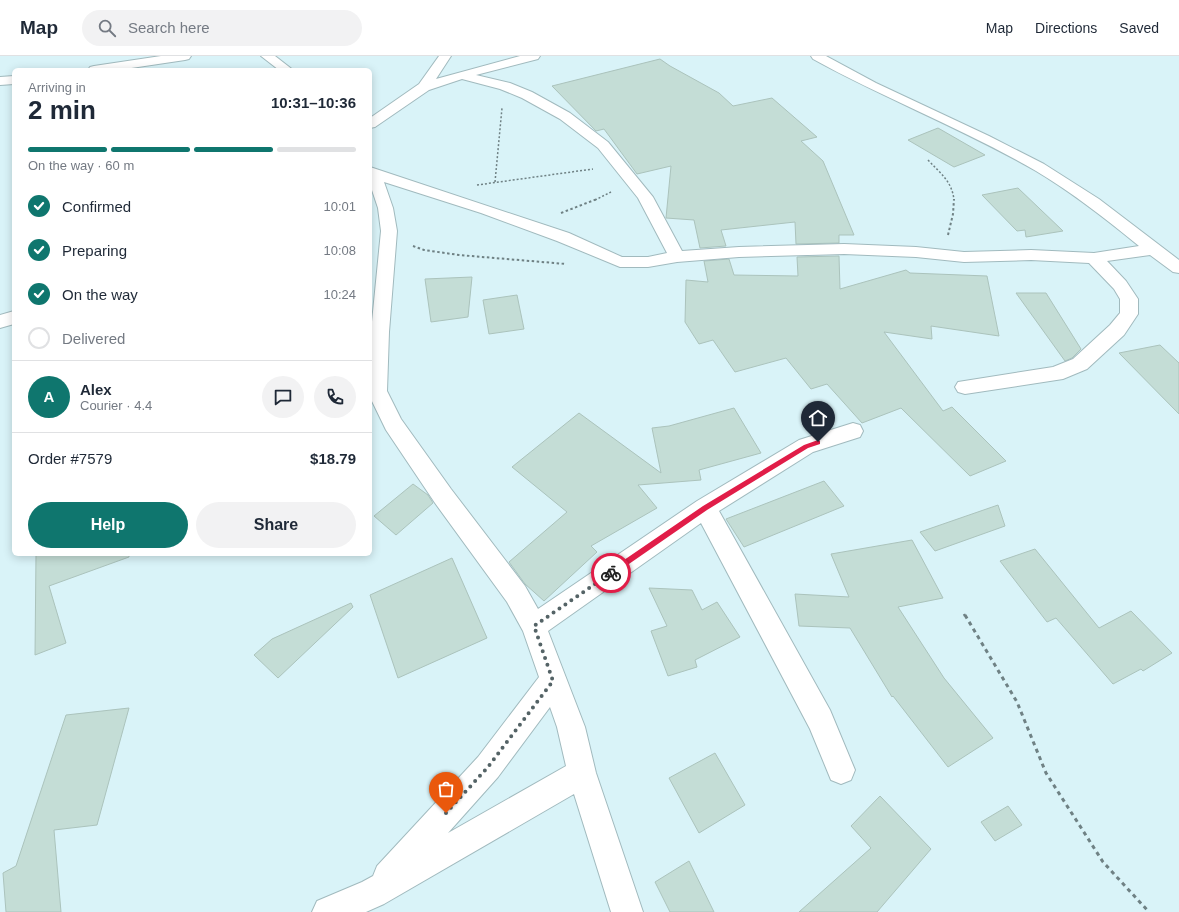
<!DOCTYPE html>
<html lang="en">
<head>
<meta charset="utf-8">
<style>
	:root { --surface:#fff; --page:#f2f2f3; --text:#1f2937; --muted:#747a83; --line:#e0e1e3; --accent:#0f766e }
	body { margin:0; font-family:Helvetica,sans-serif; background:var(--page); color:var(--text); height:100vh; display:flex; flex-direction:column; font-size:15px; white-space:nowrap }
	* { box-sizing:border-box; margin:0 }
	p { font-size:13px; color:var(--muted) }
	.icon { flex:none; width:22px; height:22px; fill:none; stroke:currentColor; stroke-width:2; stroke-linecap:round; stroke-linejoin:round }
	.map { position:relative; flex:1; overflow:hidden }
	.sheet { position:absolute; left:12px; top:12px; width:360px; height:488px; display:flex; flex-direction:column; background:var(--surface); border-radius:6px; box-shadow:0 2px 10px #0003 }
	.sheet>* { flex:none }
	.pin { position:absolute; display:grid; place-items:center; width:34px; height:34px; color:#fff; margin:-41px -17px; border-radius:50% 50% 50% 0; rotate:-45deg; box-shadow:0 0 4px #0007 }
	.pin .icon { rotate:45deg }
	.courier { position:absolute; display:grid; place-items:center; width:40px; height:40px; margin:-20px; border:3px solid #e11d48; border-radius:50%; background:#fff; color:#222; box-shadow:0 1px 5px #0007 }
	.overview em { font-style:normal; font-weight:800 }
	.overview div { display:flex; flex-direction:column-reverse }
	.overview { display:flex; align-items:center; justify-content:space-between; height:68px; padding:0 16px }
	h1 { font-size:26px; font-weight:800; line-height:30px }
	.bar { display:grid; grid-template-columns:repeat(4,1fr); gap:6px 4px; align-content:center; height:48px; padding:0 16px }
	.bar i { height:5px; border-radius:3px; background:var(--line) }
	.bar .on { background:var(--accent) }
	.bar p { grid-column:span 4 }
	.line { display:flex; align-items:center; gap:10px; padding:0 16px; border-top:1px solid var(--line) }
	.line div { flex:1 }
	.round { display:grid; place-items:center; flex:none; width:42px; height:42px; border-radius:21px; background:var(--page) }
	ol { padding:0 16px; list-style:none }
	li { display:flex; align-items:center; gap:12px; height:44px }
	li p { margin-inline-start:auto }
	li .icon { padding:4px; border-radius:50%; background:var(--accent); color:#fff; stroke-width:4 }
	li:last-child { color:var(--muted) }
	li i { width:22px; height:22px; border:2px solid var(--line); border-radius:50% }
	.button { display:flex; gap:8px; margin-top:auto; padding:8px 16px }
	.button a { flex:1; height:46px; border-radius:24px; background:var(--accent); color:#fff; font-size:16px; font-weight:800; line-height:46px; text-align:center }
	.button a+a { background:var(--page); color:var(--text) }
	header { display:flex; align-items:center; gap:24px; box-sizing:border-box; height:56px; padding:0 20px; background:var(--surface); border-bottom:1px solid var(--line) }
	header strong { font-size:19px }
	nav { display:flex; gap:22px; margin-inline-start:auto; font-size:14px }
	.search { width:280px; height:36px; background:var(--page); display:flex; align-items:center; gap:10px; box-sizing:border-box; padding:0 14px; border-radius:22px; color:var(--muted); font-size:15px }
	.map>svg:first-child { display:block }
	.building { fill:#c4ddd6; stroke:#abc3bc }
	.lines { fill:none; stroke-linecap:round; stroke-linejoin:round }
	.minor-casing { stroke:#a1babe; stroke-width:2 }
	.path-far3 { stroke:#6f8184; stroke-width:1.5; stroke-dasharray:2 2; stroke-linecap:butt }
	.path-far2 { stroke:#6f8184; stroke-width:2; stroke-dasharray:2.5 2.5; stroke-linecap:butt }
	.path-far1 { stroke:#6f8184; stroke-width:2.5; stroke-dasharray:3 3; stroke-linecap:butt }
	.path { stroke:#6f8184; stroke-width:3; stroke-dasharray:4 4; stroke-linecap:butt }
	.minor { fill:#fff; fill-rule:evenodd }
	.route { fill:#e11d48 }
	.done { stroke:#546366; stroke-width:4; stroke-dasharray:0 7.2 }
</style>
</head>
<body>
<header>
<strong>Map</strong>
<div class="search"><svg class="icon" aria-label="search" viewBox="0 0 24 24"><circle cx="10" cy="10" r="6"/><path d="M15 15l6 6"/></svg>Search here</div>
<nav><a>Map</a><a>Directions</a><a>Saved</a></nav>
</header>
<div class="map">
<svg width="1179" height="856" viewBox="0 0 1179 856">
	<rect width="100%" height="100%" fill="#d9f3f8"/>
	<g class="building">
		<path d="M660,3L670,10L719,37L733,50L772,42L817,81L801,85L823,105L854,179H839V187L796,188L795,166L721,174L726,190L700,192L694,164L666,162L671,110L637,118L604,73L596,75L552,30Z"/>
		<path d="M938,72L985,99L954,111L908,84Z"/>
		<path d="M1018,132L1062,174L1063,175L1026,181L1025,174L1017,175L982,139Z"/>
		<path d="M839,200L840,233L906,214L910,217L987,220L999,280L931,270L932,283L884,276L943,355L952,351L1006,405L970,420L901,352L862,367L827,328L811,333L786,302L735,316L713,284L699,288L685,266L686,224L708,226L704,205L729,203L734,219L798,220L797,201Z"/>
		<path d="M472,221L468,261L431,266L425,223Z"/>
		<path d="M1016,237H1046L1081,293L1072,302L1065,305Z"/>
		<path d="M517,239L524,273L489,278L483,244Z"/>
		<path d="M1160,289L1179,307V358L1119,297Z"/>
		<path d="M734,352L761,397L699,414L701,424L638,429L657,452L591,490L597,496L544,545L525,528L509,506L567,456L512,411L579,357L661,417L652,372L669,370Z"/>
		<path d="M824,425L844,450L744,491L726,463Z"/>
		<path d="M413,428L428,439L433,447L396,479L374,460Z"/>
		<path d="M998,449L1005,470L935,495L920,476Z"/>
		<path d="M912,484L943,542L898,551L944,622L993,682L948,711L893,640L892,641L850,572L799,570L795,538L849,541L831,498Z"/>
		<path d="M1035,493L1099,572L1131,555L1172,597L1143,615L1141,613L1113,628L1056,562L1047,566L1000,505Z"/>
		<path d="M36,498H129V501L49,530L66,587L35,599Z"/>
		<path d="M452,502L487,582L398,622L370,539Z"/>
		<path d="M649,532L692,534L702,554L717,546L740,581L695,604L697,611L668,620L651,575L667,570Z"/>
		<path d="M351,547L353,551L278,622L254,599L272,583Z"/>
		<path d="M129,652L97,769L54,774L61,856H6L3,817L16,810L66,659Z"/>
		<path d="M715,697L745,749L699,777L669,722Z"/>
		<path d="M880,740L931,793L877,856H799L871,792L851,770Z"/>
		<path d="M1008,750L1022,769L995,785L981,766Z"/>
		<path d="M689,805L714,856H670L655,826Z"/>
	</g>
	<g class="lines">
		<defs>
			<g id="minor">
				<path d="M161,0H191L189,3L185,4L118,14H88L90,11L94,10Z"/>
				<path d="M261,0H275L293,14H279Z"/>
				<path d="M439,0H451L436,23L520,0H540L538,3L476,19L510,27L532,36L570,57L608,86L653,141L682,195L739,191L844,188L916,191L964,196L1031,194L1094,197L1139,190C1106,163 1073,137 1036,115C964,73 885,43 813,3L811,0H826L876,27L989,80L1044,108L1099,143L1179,204V217L1173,216L1150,199L1107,205L1126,225L1138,243V258L1124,279L1087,313L1063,323L965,338L958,336L955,331L958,326L1053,311L1073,303L1110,269L1120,257V243L1114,233L1089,207L1031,204L964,206L916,201L844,198L739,201L677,206L648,211H620L557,185L481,157L384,126L393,152L397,175L389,276L387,335L401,363L451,433L525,530L538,553L697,445L799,384L853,367L860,369L863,375L860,381L813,396L719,455L830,654L855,714L851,724L841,728L831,724L810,673L701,467L548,575L585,671L596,717L643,856H611L574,738L384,848L366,856H312L317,845L362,826L373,820L377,810L478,701L539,621L523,575L507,546L435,447L386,374L370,341L371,276L381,175L378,152L370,128V111L569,177L622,201H648L667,197L638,142L598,92L560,63L522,42L500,33L462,23L429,34L375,71L370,72V62L419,28ZM550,651L557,671L566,710L448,777L498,721Z"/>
				<path d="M14,20V28L0,29V21Z"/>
				<path d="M14,255V268L0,272V259Z"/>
			</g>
		</defs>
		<use href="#minor" class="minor-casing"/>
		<g class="path-far3">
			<path d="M928,104C940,117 952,125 954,144"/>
			<path d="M495,126L502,52"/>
			<path d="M477,129L593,113"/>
			<path d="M595,144L611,136"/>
		</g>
		<g class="path-far2">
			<path d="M561,157L597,143"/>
			<path d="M948,179L953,158L954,143"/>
			<path d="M413,190L424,194L459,199L566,208"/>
		</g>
		<path class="path-far1" d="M964,558L965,560"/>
		<path class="path" d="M965,559L1017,646L1046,717L1103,806L1149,856"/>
		<use href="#minor" class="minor"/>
	</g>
	<path class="route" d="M818,384L820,385V388L808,392L707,454L613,519H608V515L703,450L804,389Z"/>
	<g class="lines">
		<path class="done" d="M446,757L488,711L553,625L534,570L611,517"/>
	</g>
</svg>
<div class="pin" style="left:446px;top:757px;background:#ea580c"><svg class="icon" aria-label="bag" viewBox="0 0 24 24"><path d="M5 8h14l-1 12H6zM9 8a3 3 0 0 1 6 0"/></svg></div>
<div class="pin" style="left:818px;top:386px;background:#1f2937"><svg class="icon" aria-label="home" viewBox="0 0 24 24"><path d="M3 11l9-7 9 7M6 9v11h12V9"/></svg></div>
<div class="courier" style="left:611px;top:517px"><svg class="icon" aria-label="bike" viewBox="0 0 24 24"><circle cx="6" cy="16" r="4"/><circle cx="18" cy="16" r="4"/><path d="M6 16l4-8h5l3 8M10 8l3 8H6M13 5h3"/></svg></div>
<section class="sheet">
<div class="overview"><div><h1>2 min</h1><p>Arriving in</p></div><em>10:31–10:36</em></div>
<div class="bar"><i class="on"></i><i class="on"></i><i class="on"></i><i></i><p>On the way · 60 m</p></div>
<ol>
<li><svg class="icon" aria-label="check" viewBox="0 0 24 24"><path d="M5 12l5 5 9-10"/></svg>Confirmed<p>10:01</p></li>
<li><svg class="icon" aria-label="check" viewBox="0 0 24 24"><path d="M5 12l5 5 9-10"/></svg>Preparing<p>10:08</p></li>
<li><svg class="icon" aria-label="check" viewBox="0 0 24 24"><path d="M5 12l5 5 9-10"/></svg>On the way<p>10:24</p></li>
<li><i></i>Delivered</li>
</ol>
<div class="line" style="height:72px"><b class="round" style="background:var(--accent);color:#fff">A</b><div><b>Alex</b><p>Courier · 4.4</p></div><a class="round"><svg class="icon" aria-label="chat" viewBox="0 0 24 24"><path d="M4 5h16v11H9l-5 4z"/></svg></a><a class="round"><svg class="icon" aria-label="phone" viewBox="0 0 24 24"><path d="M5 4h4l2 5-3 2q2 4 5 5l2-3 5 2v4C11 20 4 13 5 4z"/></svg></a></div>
<div class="line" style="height:52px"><div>Order #7579</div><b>$18.79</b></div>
<div class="button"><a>Help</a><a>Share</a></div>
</section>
</div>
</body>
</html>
